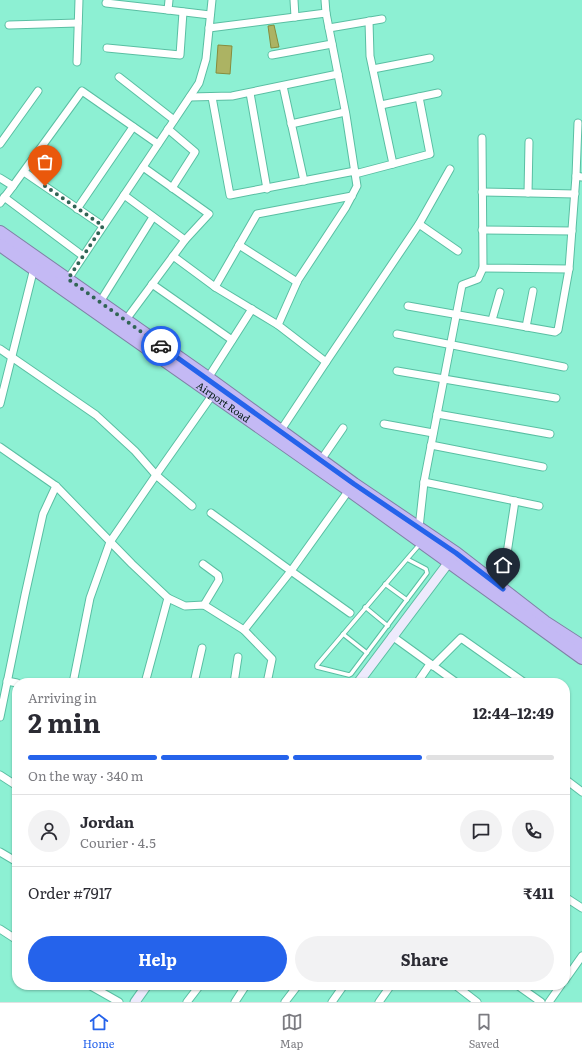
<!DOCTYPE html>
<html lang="en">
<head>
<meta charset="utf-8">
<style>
	:root { --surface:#fff; --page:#f2f2f3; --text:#2b2b33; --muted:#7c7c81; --line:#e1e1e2; --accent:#2563eb }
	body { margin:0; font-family:Literata,serif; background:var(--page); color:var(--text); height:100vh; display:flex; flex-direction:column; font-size:15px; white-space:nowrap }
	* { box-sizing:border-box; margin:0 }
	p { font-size:13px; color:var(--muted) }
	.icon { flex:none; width:22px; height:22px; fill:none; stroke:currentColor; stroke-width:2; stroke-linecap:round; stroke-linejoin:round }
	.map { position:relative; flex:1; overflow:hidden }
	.drawer { position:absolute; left:12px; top:678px; width:558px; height:312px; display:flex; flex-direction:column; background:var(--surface); border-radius:16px; box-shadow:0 1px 3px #0004 }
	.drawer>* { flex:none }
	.pin { position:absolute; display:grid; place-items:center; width:34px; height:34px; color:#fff; margin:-41px -17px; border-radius:50% 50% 50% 0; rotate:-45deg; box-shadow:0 0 4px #0007 }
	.pin .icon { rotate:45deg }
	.courier { position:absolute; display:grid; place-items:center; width:40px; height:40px; margin:-20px; border:3px solid #2563eb; border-radius:50%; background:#fff; color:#222; box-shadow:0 1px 5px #0007 }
	.headline em { font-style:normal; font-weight:700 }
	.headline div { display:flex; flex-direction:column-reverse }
	.headline { display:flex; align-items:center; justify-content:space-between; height:68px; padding:0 16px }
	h1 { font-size:26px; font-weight:700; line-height:30px }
	.bar { display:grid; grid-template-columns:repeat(4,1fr); gap:6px 4px; align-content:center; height:48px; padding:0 16px }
	.bar i { height:5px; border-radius:3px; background:var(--line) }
	.bar .active { background:var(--accent) }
	.bar p { grid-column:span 4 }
	.line { display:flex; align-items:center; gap:10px; padding:0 16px; border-top:1px solid var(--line) }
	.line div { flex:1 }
	.round { display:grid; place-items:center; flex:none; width:42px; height:42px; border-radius:21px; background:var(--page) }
	.primary-button { display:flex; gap:8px; margin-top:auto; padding:8px 16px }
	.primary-button a { flex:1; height:46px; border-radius:24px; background:var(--accent); color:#fff; font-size:16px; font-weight:700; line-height:46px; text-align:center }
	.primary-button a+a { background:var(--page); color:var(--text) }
	.tab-bar { display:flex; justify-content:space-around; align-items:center; height:56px; border-top:1px solid var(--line); background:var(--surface); font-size:11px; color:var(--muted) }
	.tab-bar a { display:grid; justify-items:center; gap:2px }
	.tab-bar .active { color:var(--accent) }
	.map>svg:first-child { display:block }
	.building { fill:#acb363; stroke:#878c3c }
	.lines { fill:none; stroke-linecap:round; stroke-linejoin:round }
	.lane-casing { stroke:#5abfa3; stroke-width:5.5 }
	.street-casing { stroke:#5abfa3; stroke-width:9 }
	.secondary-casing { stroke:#5abfa3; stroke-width:11 }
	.highway-casing { stroke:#7f81a5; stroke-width:14 }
	.lane { stroke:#fff; stroke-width:3.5 }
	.street { stroke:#fff; stroke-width:7 }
	.secondary { stroke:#edeafc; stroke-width:9 }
	.highway { stroke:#c4b9f4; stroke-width:12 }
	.done { stroke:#316455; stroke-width:4; stroke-dasharray:0 7.2 }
	.route { stroke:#2563eb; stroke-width:5 }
	.labels { text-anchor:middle; stroke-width:4; stroke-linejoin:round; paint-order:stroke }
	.street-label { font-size:10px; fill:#001911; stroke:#f4fdfa }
</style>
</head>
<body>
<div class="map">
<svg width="582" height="1002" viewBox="0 0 582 1002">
	<rect width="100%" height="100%" fill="#8df0d3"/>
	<g class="building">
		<path d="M274,25L279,47L271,48L268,26Z"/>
		<path d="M218,45L232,46L230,74L216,73Z"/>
	</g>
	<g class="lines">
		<defs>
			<g id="lane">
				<path d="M407,559L426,569L427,573L351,674L349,675L317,667V665L407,559L420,544"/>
				<path d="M385,584L407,600"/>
				<path d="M365,607L388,626"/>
				<path d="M343,634L367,653"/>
			</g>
			<g id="street">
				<path d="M169,0L168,10L210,15"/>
				<path d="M294,0L295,17"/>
				<path d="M106,3L168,10"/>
				<path d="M9,25L78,23"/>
				<path d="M209,28L326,13L325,0"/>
				<path d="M329,28L382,19"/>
				<path d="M107,48L180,55L183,12"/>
				<path d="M272,55L332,44"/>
				<path d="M77,62L79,0"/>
				<path d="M373,69L430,58"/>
				<path d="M119,77L174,120"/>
				<path d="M283,86L304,181"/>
				<path d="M250,93L267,189"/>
				<path d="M190,97L232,96L338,74"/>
				<path d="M212,97L230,195L355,171"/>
				<path d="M381,105L438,93"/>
				<path d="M291,124L345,112"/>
				<path d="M168,129L195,152L172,188"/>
				<path d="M482,138L483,268L569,269L576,176L582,177"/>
				<path d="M0,144L38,91"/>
				<path d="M393,164L430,154L419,97"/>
				<path d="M143,167L209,214L185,240"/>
				<path d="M24,172L103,226"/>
				<path d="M355,174L393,164L370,56L369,21"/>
				<path d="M576,176L578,123"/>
				<path d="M0,178L13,186L0,203"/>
				<path d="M13,186L82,91L158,144"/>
				<path d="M482,192L575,194"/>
				<path d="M528,193L529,142"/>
				<path d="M124,195L185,240L125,321"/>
				<path d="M4,197L83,256"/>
				<path d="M77,209L133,127"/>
				<path d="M419,224L458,251"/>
				<path d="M482,230L572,231"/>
				<path d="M239,245L297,282"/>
				<path d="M173,256L215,287L278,325"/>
				<path d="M68,279L199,83L206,59L212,0"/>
				<path d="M152,284L232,340"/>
				<path d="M215,287L257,214L352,196"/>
				<path d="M100,302L153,217"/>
				<path d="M408,306L555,332L558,330L569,269"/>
				<path d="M492,320L500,292"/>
				<path d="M526,327L533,291"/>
				<path d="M397,334L564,367"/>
				<path d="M0,349L96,415L135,451L156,475L213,394"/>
				<path d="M326,362L419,224L450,169"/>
				<path d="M397,371L556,398"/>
				<path d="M208,378L252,309"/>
				<path d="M0,404L34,268"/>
				<path d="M437,414L550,434"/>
				<path d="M384,424L433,433"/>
				<path d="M281,430L326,362L278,325L298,280L346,207L357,186L346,115L326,13"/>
				<path d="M431,445L543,467"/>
				<path d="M0,447L56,486L132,564L168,598L145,683"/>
				<path d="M321,460L343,428"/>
				<path d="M424,482L539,506"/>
				<path d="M211,513L291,571L349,490"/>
				<path d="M419,528L424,482L462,285L478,279L483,268"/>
				<path d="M203,564L218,575L219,580L204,605"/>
				<path d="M493,581L506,560L515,501"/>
				<path d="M168,598L185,606L204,605L244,630L291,571L350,613"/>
				<path d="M244,630L272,659L267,683"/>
				<path d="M392,636L457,683"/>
				<path d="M433,666L461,638L525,683"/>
				<path d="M7,681L17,683"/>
				<path d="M73,683L90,598L110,542L156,475L192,506"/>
				<path d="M194,683L202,648"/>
				<path d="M234,683L238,657"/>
				<path d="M417,683L430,664"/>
				<path d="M0,717L25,595L43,514L56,486"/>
				<path d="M0,775L17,786"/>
				<path d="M565,779L582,792"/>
				<path d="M0,852L17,862"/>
				<path d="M565,897L582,908"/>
				<path d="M0,929L17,940"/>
				<path d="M565,980L582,956"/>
				<path d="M89,985L119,1002"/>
				<path d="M455,985L477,1002"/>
				<path d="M517,985L541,1002"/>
				<path d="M187,1002L200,985"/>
				<path d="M235,1002L246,985"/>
				<path d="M285,1002L298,985"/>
				<path d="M332,1002L344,985"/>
				<path d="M379,1002L391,985"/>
				<path d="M549,1002L561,985"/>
			</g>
			<g id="secondary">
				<path d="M358,683L452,558"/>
				<path d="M135,1002L147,985"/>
			</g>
			<g id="highway">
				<path d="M0,232L208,378L354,484L456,553L545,622L582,646"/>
				<path id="s1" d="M0,245L349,490L582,658"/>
			</g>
		</defs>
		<use href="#lane" class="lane-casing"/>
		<use href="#street" class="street-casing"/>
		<use href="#secondary" class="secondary-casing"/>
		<use href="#highway" class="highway-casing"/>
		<use href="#lane" class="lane"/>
		<use href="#street" class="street"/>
		<use href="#secondary" class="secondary"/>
		<use href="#highway" class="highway"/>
	</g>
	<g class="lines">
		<path class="done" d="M45,186L103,226L68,279L161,346"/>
		<path class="route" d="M161,346L354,484L456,553L503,589"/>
	</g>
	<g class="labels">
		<g class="street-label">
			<text dy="4" stroke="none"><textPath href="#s1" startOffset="273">Airport Road</textPath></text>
		</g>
	</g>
</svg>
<div class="pin" style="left:45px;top:186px;background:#ea580c"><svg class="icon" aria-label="bag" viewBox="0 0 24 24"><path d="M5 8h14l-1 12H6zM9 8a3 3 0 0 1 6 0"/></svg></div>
<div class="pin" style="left:503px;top:589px;background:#1f2937"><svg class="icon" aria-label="home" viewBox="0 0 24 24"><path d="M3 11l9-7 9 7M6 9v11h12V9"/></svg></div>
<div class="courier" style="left:161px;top:346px"><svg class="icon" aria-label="car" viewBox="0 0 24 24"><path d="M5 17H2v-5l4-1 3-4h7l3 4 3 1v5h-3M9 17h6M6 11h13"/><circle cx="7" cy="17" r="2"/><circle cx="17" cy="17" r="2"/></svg></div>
<section class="drawer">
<div class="headline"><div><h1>2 min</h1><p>Arriving in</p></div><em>12:44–12:49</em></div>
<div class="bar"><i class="active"></i><i class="active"></i><i class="active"></i><i></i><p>On the way · 340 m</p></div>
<div class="line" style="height:72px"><a class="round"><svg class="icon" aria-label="person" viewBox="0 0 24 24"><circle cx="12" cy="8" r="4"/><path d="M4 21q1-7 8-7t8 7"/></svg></a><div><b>Jordan</b><p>Courier · 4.5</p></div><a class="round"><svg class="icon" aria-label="chat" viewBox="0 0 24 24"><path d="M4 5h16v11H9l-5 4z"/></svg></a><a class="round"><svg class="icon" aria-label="phone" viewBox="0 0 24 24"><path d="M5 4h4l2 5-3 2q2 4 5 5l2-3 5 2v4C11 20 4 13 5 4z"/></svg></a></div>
<div class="line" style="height:52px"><div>Order #7917</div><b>₹411</b></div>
<div class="primary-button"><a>Help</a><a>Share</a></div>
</section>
</div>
<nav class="tab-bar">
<a class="active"><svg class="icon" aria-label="home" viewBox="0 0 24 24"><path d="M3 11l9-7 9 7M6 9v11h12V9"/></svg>Home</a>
<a><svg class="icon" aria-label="map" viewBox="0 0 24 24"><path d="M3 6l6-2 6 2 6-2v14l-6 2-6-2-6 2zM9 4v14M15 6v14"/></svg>Map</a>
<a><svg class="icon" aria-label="saved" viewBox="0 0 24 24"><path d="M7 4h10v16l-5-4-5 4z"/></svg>Saved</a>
</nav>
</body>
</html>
